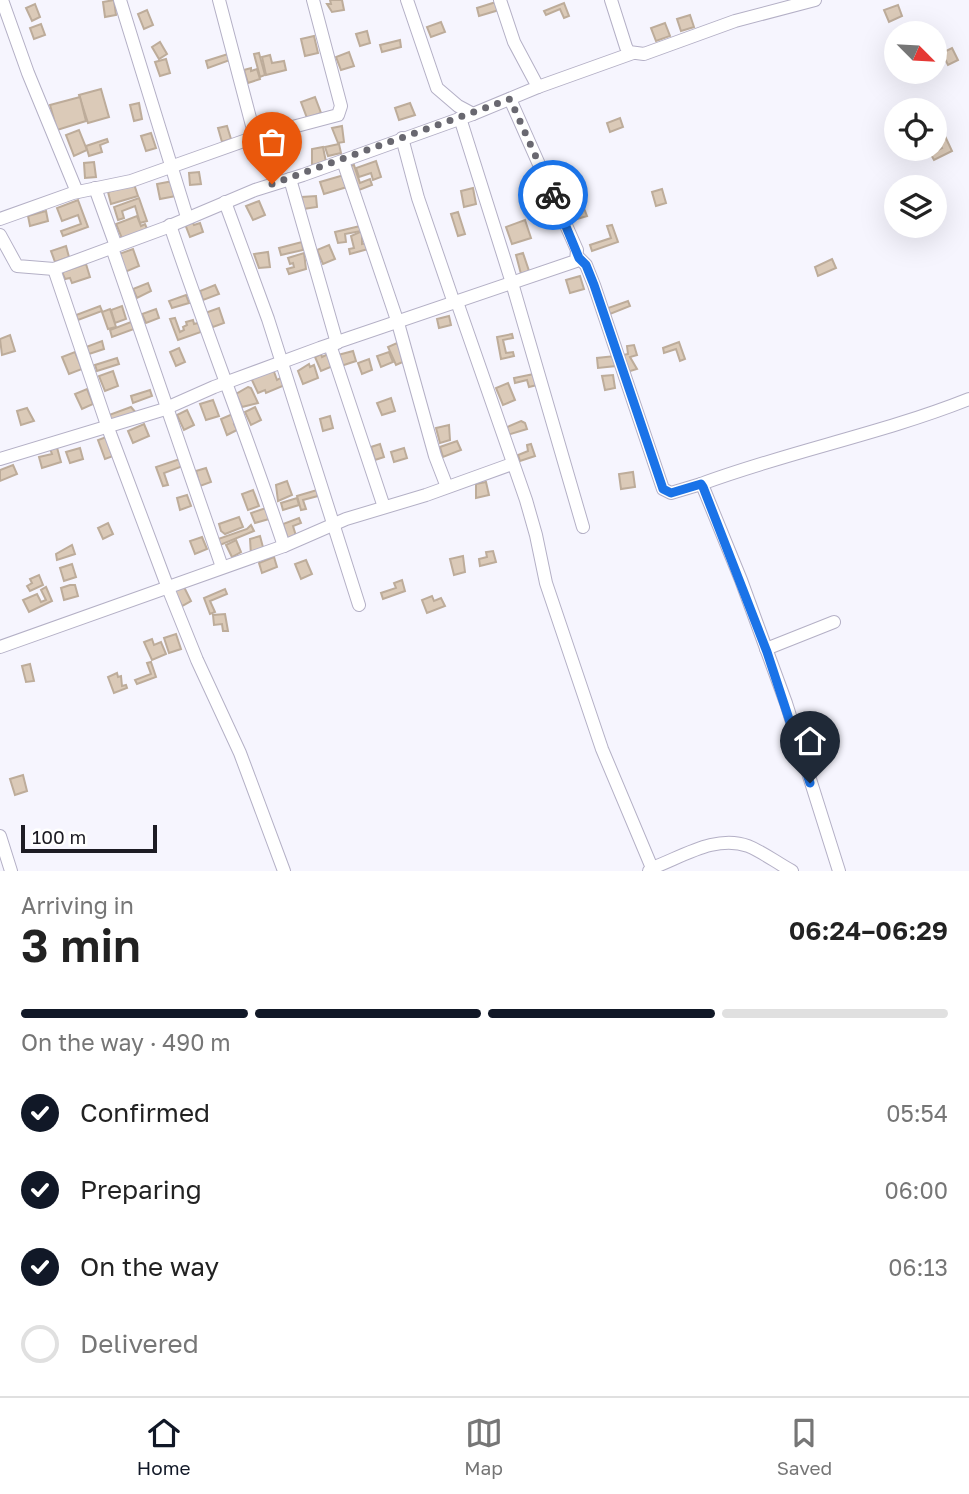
<!DOCTYPE html>
<html lang="en">
<head>
<meta charset="utf-8">
<style>
	:root { --surface:#fff; --page:#f6f6f6; --text:#222; --muted:#767676; --line:#e0e0e0; --accent:#111827 }
	body { margin:0; font-family:"Golos Text",sans-serif; background:var(--page); color:var(--text); height:100vh; display:flex; flex-direction:column; font-size:26px; white-space:nowrap }
	* { box-sizing:border-box; margin:0 }
	p { font-size:23px; color:var(--muted) }
	.icon { flex:none; width:38px; height:38px; fill:none; stroke:currentColor; stroke-width:2; stroke-linecap:round; stroke-linejoin:round }
	.map { position:relative; height:871px; overflow:hidden }
	.side { display:flex; flex-direction:column; background:var(--surface); flex:1 }
	.side>* { flex:none }
	.needle { width:46px; rotate:114deg }
	.controls { position:absolute; left:884px; top:21px; display:grid; gap:14px }
	.controls a { display:grid; place-items:center; width:63px; height:63px; border-radius:50%; background:var(--surface); box-shadow:0 7px 28px #0002; font-size:35px }
	.scale { position:absolute; left:21px; bottom:18px; width:136px; box-sizing:border-box; padding-left:7px; border:4px solid #1d1c24; border-top:0; font-size:19px; line-height:24px; white-space:nowrap; color:#1d1c24; -webkit-text-stroke:5px #fff; paint-order:stroke }
	.pin { position:absolute; display:grid; place-items:center; width:60px; height:60px; color:#fff; margin:-72px -30px; border-radius:50% 50% 50% 0; rotate:-45deg; box-shadow:0 0 7px #0007 }
	.pin .icon { rotate:45deg }
	.courier { position:absolute; display:grid; place-items:center; width:70px; height:70px; margin:-35px; border:5px solid #1a73e8; border-radius:50%; background:#fff; color:#222; box-shadow:0 2px 9px #0007 }
	.summary em { font-style:normal; font-weight:600 }
	.summary div { display:flex; flex-direction:column-reverse }
	.summary { display:flex; align-items:center; justify-content:space-between; height:119px; padding:0 21px }
	h1 { font-size:46px; font-weight:600; line-height:52px }
	.bar { display:grid; grid-template-columns:repeat(4,1fr); gap:10px 7px; align-content:center; height:84px; padding:0 21px }
	.bar i { height:9px; border-radius:5px; background:var(--line) }
	.bar .on { background:var(--accent) }
	.bar p { grid-column:span 4 }
	ol { padding:0 21px; list-style:none }
	li { display:flex; align-items:center; gap:21px; height:77px }
	li p { margin-inline-start:auto }
	li .icon { padding:7px; border-radius:50%; background:var(--accent); color:#fff; stroke-width:4 }
	li:last-child { color:var(--muted) }
	li i { width:38px; height:38px; border:4px solid var(--line); border-radius:50% }
	.tabs { display:flex; justify-content:space-around; align-items:center; height:98px; border-top:2px solid var(--line); background:var(--surface); font-size:19px; color:var(--muted) }
	.tabs a { display:grid; justify-items:center; gap:4px }
	.tabs .on { color:var(--accent) }
	.map>svg:first-child { display:block }
	.building { fill:#dbcab8; stroke:#bdac9a; stroke-width:2 }
	.lines { fill:none; stroke-linecap:round; stroke-linejoin:round }
	.minor-casing { stroke:#b4b0c6; stroke-width:14 }
	.minor { stroke:#fff; stroke-width:12 }
	.done { stroke:#696870; stroke-width:7; stroke-dasharray:0 12.6 }
	.route { stroke:#1a73e8; stroke-width:9 }
</style>
</head>
<body>
<div class="map">
<svg width="969" height="871" viewBox="0 0 969 871">
	<rect width="100%" height="100%" fill="#f6f5fe"/>
	<g class="building">
		<path d="M114,0L116,15L105,17L103,2Z"/>
		<path d="M330,0H342L344,10L332,12L327,4H331Z"/>
		<path d="M496,2L499,10L479,16L477,8Z"/>
		<path d="M564,3L569,16L564,18L560,9L546,15L544,11Z"/>
		<path d="M35,4L40,17L32,21L26,8Z"/>
		<path d="M898,5L902,16L889,22L884,10Z"/>
		<path d="M147,10L153,25L144,29L138,14Z"/>
		<path d="M690,15L694,27L681,31L677,19Z"/>
		<path d="M441,22L445,32L431,37L427,27Z"/>
		<path d="M665,23L670,36L656,41L651,28Z"/>
		<path d="M41,24L45,35L34,39L30,28Z"/>
		<path d="M367,31L370,43L360,46L356,34Z"/>
		<path d="M314,36L318,53L305,56L301,39Z"/>
		<path d="M400,40L401,47L382,52L380,45Z"/>
		<path d="M160,42L167,54L159,59L152,47Z"/>
		<path d="M952,48L958,60L948,65L942,53Z"/>
		<path d="M349,52L354,66L341,70L336,57Z"/>
		<path d="M259,53L265,75L260,77L254,54Z"/>
		<path d="M228,54L230,60L208,68L206,61Z"/>
		<path d="M270,55L272,63L284,61L286,70L266,75L262,57Z"/>
		<path d="M166,59L170,73L160,76L155,62Z"/>
		<path d="M251,68V71L257,69L260,79L248,83L244,70Z"/>
		<path d="M101,89L109,117L88,123L79,95Z"/>
		<path d="M80,97L86,121L57,130L50,105Z"/>
		<path d="M315,97L321,113L307,118L301,102Z"/>
		<path d="M139,103L142,119L134,121L130,105Z"/>
		<path d="M410,103L415,115L399,120L395,108Z"/>
		<path d="M620,118L623,127L610,132L607,123Z"/>
		<path d="M227,126L231,139L222,142L218,128Z"/>
		<path d="M342,126L344,142L338,143L332,128Z"/>
		<path d="M79,130L87,150L74,156L66,135Z"/>
		<path d="M151,133L156,148L146,151L141,136Z"/>
		<path d="M944,134L952,151L934,160L928,149H934V143L938,150L942,148L936,138Z"/>
		<path d="M107,139L108,142L100,145L102,152L89,156L86,146Z"/>
		<path d="M339,144L341,153L328,156L325,147Z"/>
		<path d="M323,147L326,162L312,165V149Z"/>
		<path d="M376,161L381,177L373,180L371,173L359,177L356,168Z"/>
		<path d="M94,162L96,177L85,178L84,163Z"/>
		<path d="M354,165L360,183L370,179L372,185L359,190L350,166Z"/>
		<path d="M199,172L201,184L190,185L189,173Z"/>
		<path d="M344,175L347,187L324,194L320,182Z"/>
		<path d="M571,179L578,197L569,200L563,183Z"/>
		<path d="M173,181L176,196L160,199L157,184Z"/>
		<path d="M134,184L138,196L111,204L108,192Z"/>
		<path d="M473,188L476,204L464,207L461,191Z"/>
		<path d="M662,189L666,203L656,206L652,192Z"/>
		<path d="M316,196L317,207L303,209L302,197Z"/>
		<path d="M139,198L147,221L140,223L135,206L122,211L124,218L118,220L114,207Z"/>
		<path d="M580,198L587,216L577,219L571,201Z"/>
		<path d="M78,200L88,227L63,236L61,231L81,224L78,215L62,221L57,208Z"/>
		<path d="M259,201L265,215L253,220L246,206Z"/>
		<path d="M46,211L48,221L30,226L28,216Z"/>
		<path d="M458,212L465,234L458,236L451,214Z"/>
		<path d="M137,216L141,226L145,224L148,231L123,241L116,224Z"/>
		<path d="M525,220L531,238L512,244L506,227Z"/>
		<path d="M192,221L194,225L200,223L203,232L190,237L185,224Z"/>
		<path d="M612,225L618,242L592,251L590,245L611,238L607,226Z"/>
		<path d="M360,226L361,231L345,234L346,242L338,243L335,232Z"/>
		<path d="M362,231V244L366,243L368,249L350,254L349,249L354,248L351,236Z"/>
		<path d="M302,242L303,250L281,255L279,248Z"/>
		<path d="M329,245L335,259L323,264L317,250Z"/>
		<path d="M66,246L69,257L55,262L51,251Z"/>
		<path d="M133,249L139,266L125,272L119,254Z"/>
		<path d="M268,252L270,267L259,268L254,254Z"/>
		<path d="M304,253L306,269L289,274L287,269L294,267L293,263L290,264L288,258Z"/>
		<path d="M523,253L529,271L521,274L516,255Z"/>
		<path d="M832,259L836,268L818,276L815,267Z"/>
		<path d="M86,264L90,277L72,283L70,278L65,279L62,272Z"/>
		<path d="M580,276L584,289L570,293L566,280Z"/>
		<path d="M148,283L151,291L137,298L133,289Z"/>
		<path d="M215,285L219,294L203,300L200,291Z"/>
		<path d="M186,295L189,303L172,308L169,301Z"/>
		<path d="M628,301L630,306L610,314L608,308Z"/>
		<path d="M100,306L102,311L78,320L76,315Z"/>
		<path d="M122,306L126,319L115,323L111,310Z"/>
		<path d="M219,308L224,323L213,327L205,313Z"/>
		<path d="M110,309L116,327L108,329L102,312Z"/>
		<path d="M156,309L159,318L146,323L142,314Z"/>
		<path d="M449,316L451,325L439,328L437,319Z"/>
		<path d="M175,318L180,332L184,330L183,327L187,325L186,322L193,320L194,324L198,323L201,332L178,340L170,319Z"/>
		<path d="M131,322L134,329L112,337L110,330Z"/>
		<path d="M512,334L513,338L503,340L506,353L513,352L514,356L501,359L497,337Z"/>
		<path d="M10,335L15,351L2,355L0,339Z"/>
		<path d="M102,341L104,349L89,354L86,347Z"/>
		<path d="M679,342L685,359L680,361L676,349L664,353L663,348Z"/>
		<path d="M397,343L405,361L396,365L388,347Z"/>
		<path d="M634,345L637,355L630,357L637,369L627,372L623,355L628,354L627,346Z"/>
		<path d="M179,348L185,362L176,366L170,352Z"/>
		<path d="M353,351L356,361L341,366L338,355Z"/>
		<path d="M75,352L82,369L69,374L62,357Z"/>
		<path d="M389,352L393,362L381,367L377,356Z"/>
		<path d="M321,354L322,357L328,354L333,366L321,371L315,357Z"/>
		<path d="M615,356L616,366L598,368L597,358Z"/>
		<path d="M117,358L119,364L97,371L95,365Z"/>
		<path d="M369,359L372,370L362,374L358,363Z"/>
		<path d="M309,364L310,367L314,365L318,378L303,384L298,371Z"/>
		<path d="M273,369L277,380L282,377L285,385L266,393L265,390L258,393L251,378Z"/>
		<path d="M113,371L118,386L105,391L99,376Z"/>
		<path d="M534,374L537,385L529,387L527,380L515,383L514,378Z"/>
		<path d="M613,375L615,388L605,390L602,376Z"/>
		<path d="M508,383L515,400L503,405L496,388Z"/>
		<path d="M248,387L251,388L258,403L242,407L236,394Z"/>
		<path d="M87,389L93,404L82,409L75,394Z"/>
		<path d="M150,390L152,396L133,403L131,396Z"/>
		<path d="M391,398L395,411L382,415L377,403Z"/>
		<path d="M213,400L219,416L206,420L200,404Z"/>
		<path d="M131,407L137,414L112,423L109,415Z"/>
		<path d="M255,407L261,420L251,425L245,412Z"/>
		<path d="M27,408L34,421L21,425L17,411Z"/>
		<path d="M187,410L194,425L184,430L177,415Z"/>
		<path d="M235,413L239,421L234,424L237,430L227,435L221,419Z"/>
		<path d="M330,416L333,428L323,431L320,419Z"/>
		<path d="M521,421L525,423L527,429L507,435L505,428Z"/>
		<path d="M144,424L149,436L133,443L128,431Z"/>
		<path d="M449,425L450,440L440,443L436,428Z"/>
		<path d="M109,436L116,455L105,459L98,440Z"/>
		<path d="M457,441L461,450L443,457L440,447Z"/>
		<path d="M56,444L61,462L42,468L39,457L52,454L49,446Z"/>
		<path d="M380,444L384,457L375,460L371,447Z"/>
		<path d="M531,444L535,456L520,461L518,455L528,451L527,445Z"/>
		<path d="M80,448L83,459L70,463L66,452Z"/>
		<path d="M404,448L407,458L394,462L391,452Z"/>
		<path d="M180,459L183,466L164,473L168,485L163,486L156,467Z"/>
		<path d="M13,465L17,474L0,481V470Z"/>
		<path d="M206,468L211,482L200,486L196,471Z"/>
		<path d="M633,472L635,487L621,489L619,474Z"/>
		<path d="M287,481L292,495L278,501L276,485Z"/>
		<path d="M486,482L489,495L476,498V484Z"/>
		<path d="M253,490L259,506L248,510L242,494Z"/>
		<path d="M317,490L318,496L303,500L306,509L301,510L297,496Z"/>
		<path d="M187,495L191,506L180,510L177,498Z"/>
		<path d="M297,498L299,505L283,510L281,503Z"/>
		<path d="M266,508L269,519L255,523L251,513Z"/>
		<path d="M239,517L243,527L225,534L221,531L219,524Z"/>
		<path d="M299,518L301,523L293,526L296,536L288,539L283,524Z"/>
		<path d="M108,523L113,534L103,539L98,528Z"/>
		<path d="M251,525L254,531L220,545L218,539L247,529Z"/>
		<path d="M260,536L264,551L251,555L250,539Z"/>
		<path d="M202,537L207,549L195,554L190,541Z"/>
		<path d="M236,540L241,552L232,557L226,545Z"/>
		<path d="M72,545L75,554L57,560L56,554Z"/>
		<path d="M493,551L496,562L480,566L479,559L487,557L486,552Z"/>
		<path d="M463,556L465,572L454,575L450,559Z"/>
		<path d="M274,557L277,567L262,573L259,563Z"/>
		<path d="M306,560L312,574L301,579L295,564Z"/>
		<path d="M72,564L76,577L64,581L60,568Z"/>
		<path d="M39,575L43,585L30,591L27,586L32,583L30,579Z"/>
		<path d="M402,580L405,591L383,599L381,593L396,588L394,583Z"/>
		<path d="M70,585H75L78,596L64,600L61,588Z"/>
		<path d="M183,585L191,601L182,606L174,590Z"/>
		<path d="M46,587L52,601L29,612L23,600L37,594L41,602L46,600L41,590Z"/>
		<path d="M225,589L227,594L210,601L215,612L210,614L204,598Z"/>
		<path d="M432,596L434,601L441,598L445,606L427,613L422,600Z"/>
		<path d="M225,614L228,631H223L222,624L214,625L213,615Z"/>
		<path d="M176,634L181,649L169,653L164,638Z"/>
		<path d="M152,639L154,645L161,642L166,654L152,660L144,642Z"/>
		<path d="M151,662L156,677L137,684L135,680L151,674L147,663Z"/>
		<path d="M30,664L34,681L26,682L22,666Z"/>
		<path d="M117,673L118,677L121,676L122,686L126,685L127,688L114,693L108,677Z"/>
		<path d="M23,775L27,791L15,795L10,779Z"/>
	</g>
	<g class="lines">
		<defs>
			<g id="minor">
				<path d="M2,0L28,73L77,192"/>
				<path d="M120,0L187,217"/>
				<path d="M219,0L255,137"/>
				<path d="M407,0L437,88L458,106L473,114"/>
				<path d="M611,0L626,47L629,52L644,54L735,21L815,0"/>
				<path d="M538,87L633,53"/>
				<path d="M460,118L512,283L583,527"/>
				<path d="M402,138L418,198L454,303"/>
				<path d="M343,161L398,323L435,456L447,487"/>
				<path d="M290,179L337,343"/>
				<path d="M95,188L116,246"/>
				<path d="M225,202L268,319L359,605"/>
				<path d="M0,219L73,193L131,181L255,137L338,115L341,106L313,0"/>
				<path d="M170,225C206,333 248,438 284,546"/>
				<path d="M0,235L17,266L54,269L165,228L255,190L303,175L473,114L538,87L514,42L500,0"/>
				<path d="M112,248L222,567"/>
				<path d="M579,258L586,265L594,285L663,489L671,493L701,484L703,487L741,580L786,703L839,871"/>
				<path d="M54,269L108,428L168,588L197,660L240,753L284,871"/>
				<path d="M457,302L526,500L536,535L546,583L602,749L652,868L649,871"/>
				<path d="M330,345L384,507"/>
				<path d="M0,459L162,410L214,387L320,348L576,261L577,250L510,99"/>
				<path d="M701,484C790,451 881,434 969,399"/>
				<path d="M0,647L284,546L346,519L426,495L512,464"/>
				<path d="M766,649L834,622"/>
				<path d="M0,836L11,871"/>
				<path d="M653,871L652,868C682,857 716,834 748,846C763,852 777,863 792,871"/>
			</g>
		</defs>
		<use href="#minor" class="minor-casing"/>
		<use href="#minor" class="minor"/>
	</g>
	<g class="lines">
		<path class="done" d="M272,184L510,99L553,195"/>
		<path class="route" d="M553,195L579,258L586,265L594,285L663,489L671,493L701,484L703,487L767,652L810,783"/>
	</g>
</svg>
<div class="controls">
<a><svg class="needle" viewBox="-14 -14 28 28"><path d="M0-13l5 13h-10z" fill="#e53935"/><path d="M0 13l5-13h-10z" fill="#767676"/></svg></a>
<a><svg class="icon" aria-label="locate" viewBox="0 0 24 24"><circle cx="12" cy="12" r="6"/><path d="M12 2v4M12 18v4M2 12h4M18 12h4"/></svg></a>
<a><svg class="icon" aria-label="layers" viewBox="0 0 24 24"><path d="M12 4l9 5-9 5-9-5zM3 14l9 5 9-5"/></svg></a>
</div>
<div class="scale">100 m</div>
<div class="pin" style="left:272px;top:184px;background:#ea580c"><svg class="icon" aria-label="bag" viewBox="0 0 24 24"><path d="M5 8h14l-1 12H6zM9 8a3 3 0 0 1 6 0"/></svg></div>
<div class="pin" style="left:810px;top:783px;background:#1f2937"><svg class="icon" aria-label="home" viewBox="0 0 24 24"><path d="M3 11l9-7 9 7M6 9v11h12V9"/></svg></div>
<div class="courier" style="left:553px;top:195px"><svg class="icon" aria-label="bike" viewBox="0 0 24 24"><circle cx="6" cy="16" r="4"/><circle cx="18" cy="16" r="4"/><path d="M6 16l4-8h5l3 8M10 8l3 8H6M13 5h3"/></svg></div>
</div>
<section class="side">
<div class="summary"><div><h1>3 min</h1><p>Arriving in</p></div><em>06:24–06:29</em></div>
<div class="bar"><i class="on"></i><i class="on"></i><i class="on"></i><i></i><p>On the way · 490 m</p></div>
<ol>
<li><svg class="icon" aria-label="check" viewBox="0 0 24 24"><path d="M5 12l5 5 9-10"/></svg>Confirmed<p>05:54</p></li>
<li><svg class="icon" aria-label="check" viewBox="0 0 24 24"><path d="M5 12l5 5 9-10"/></svg>Preparing<p>06:00</p></li>
<li><svg class="icon" aria-label="check" viewBox="0 0 24 24"><path d="M5 12l5 5 9-10"/></svg>On the way<p>06:13</p></li>
<li><i></i>Delivered</li>
</ol>
</section>
<nav class="tabs">
<a class="on"><svg class="icon" aria-label="home" viewBox="0 0 24 24"><path d="M3 11l9-7 9 7M6 9v11h12V9"/></svg>Home</a>
<a><svg class="icon" aria-label="map" viewBox="0 0 24 24"><path d="M3 6l6-2 6 2 6-2v14l-6 2-6-2-6 2zM9 4v14M15 6v14"/></svg>Map</a>
<a><svg class="icon" aria-label="saved" viewBox="0 0 24 24"><path d="M7 4h10v16l-5-4-5 4z"/></svg>Saved</a>
</nav>
</body>
</html>
